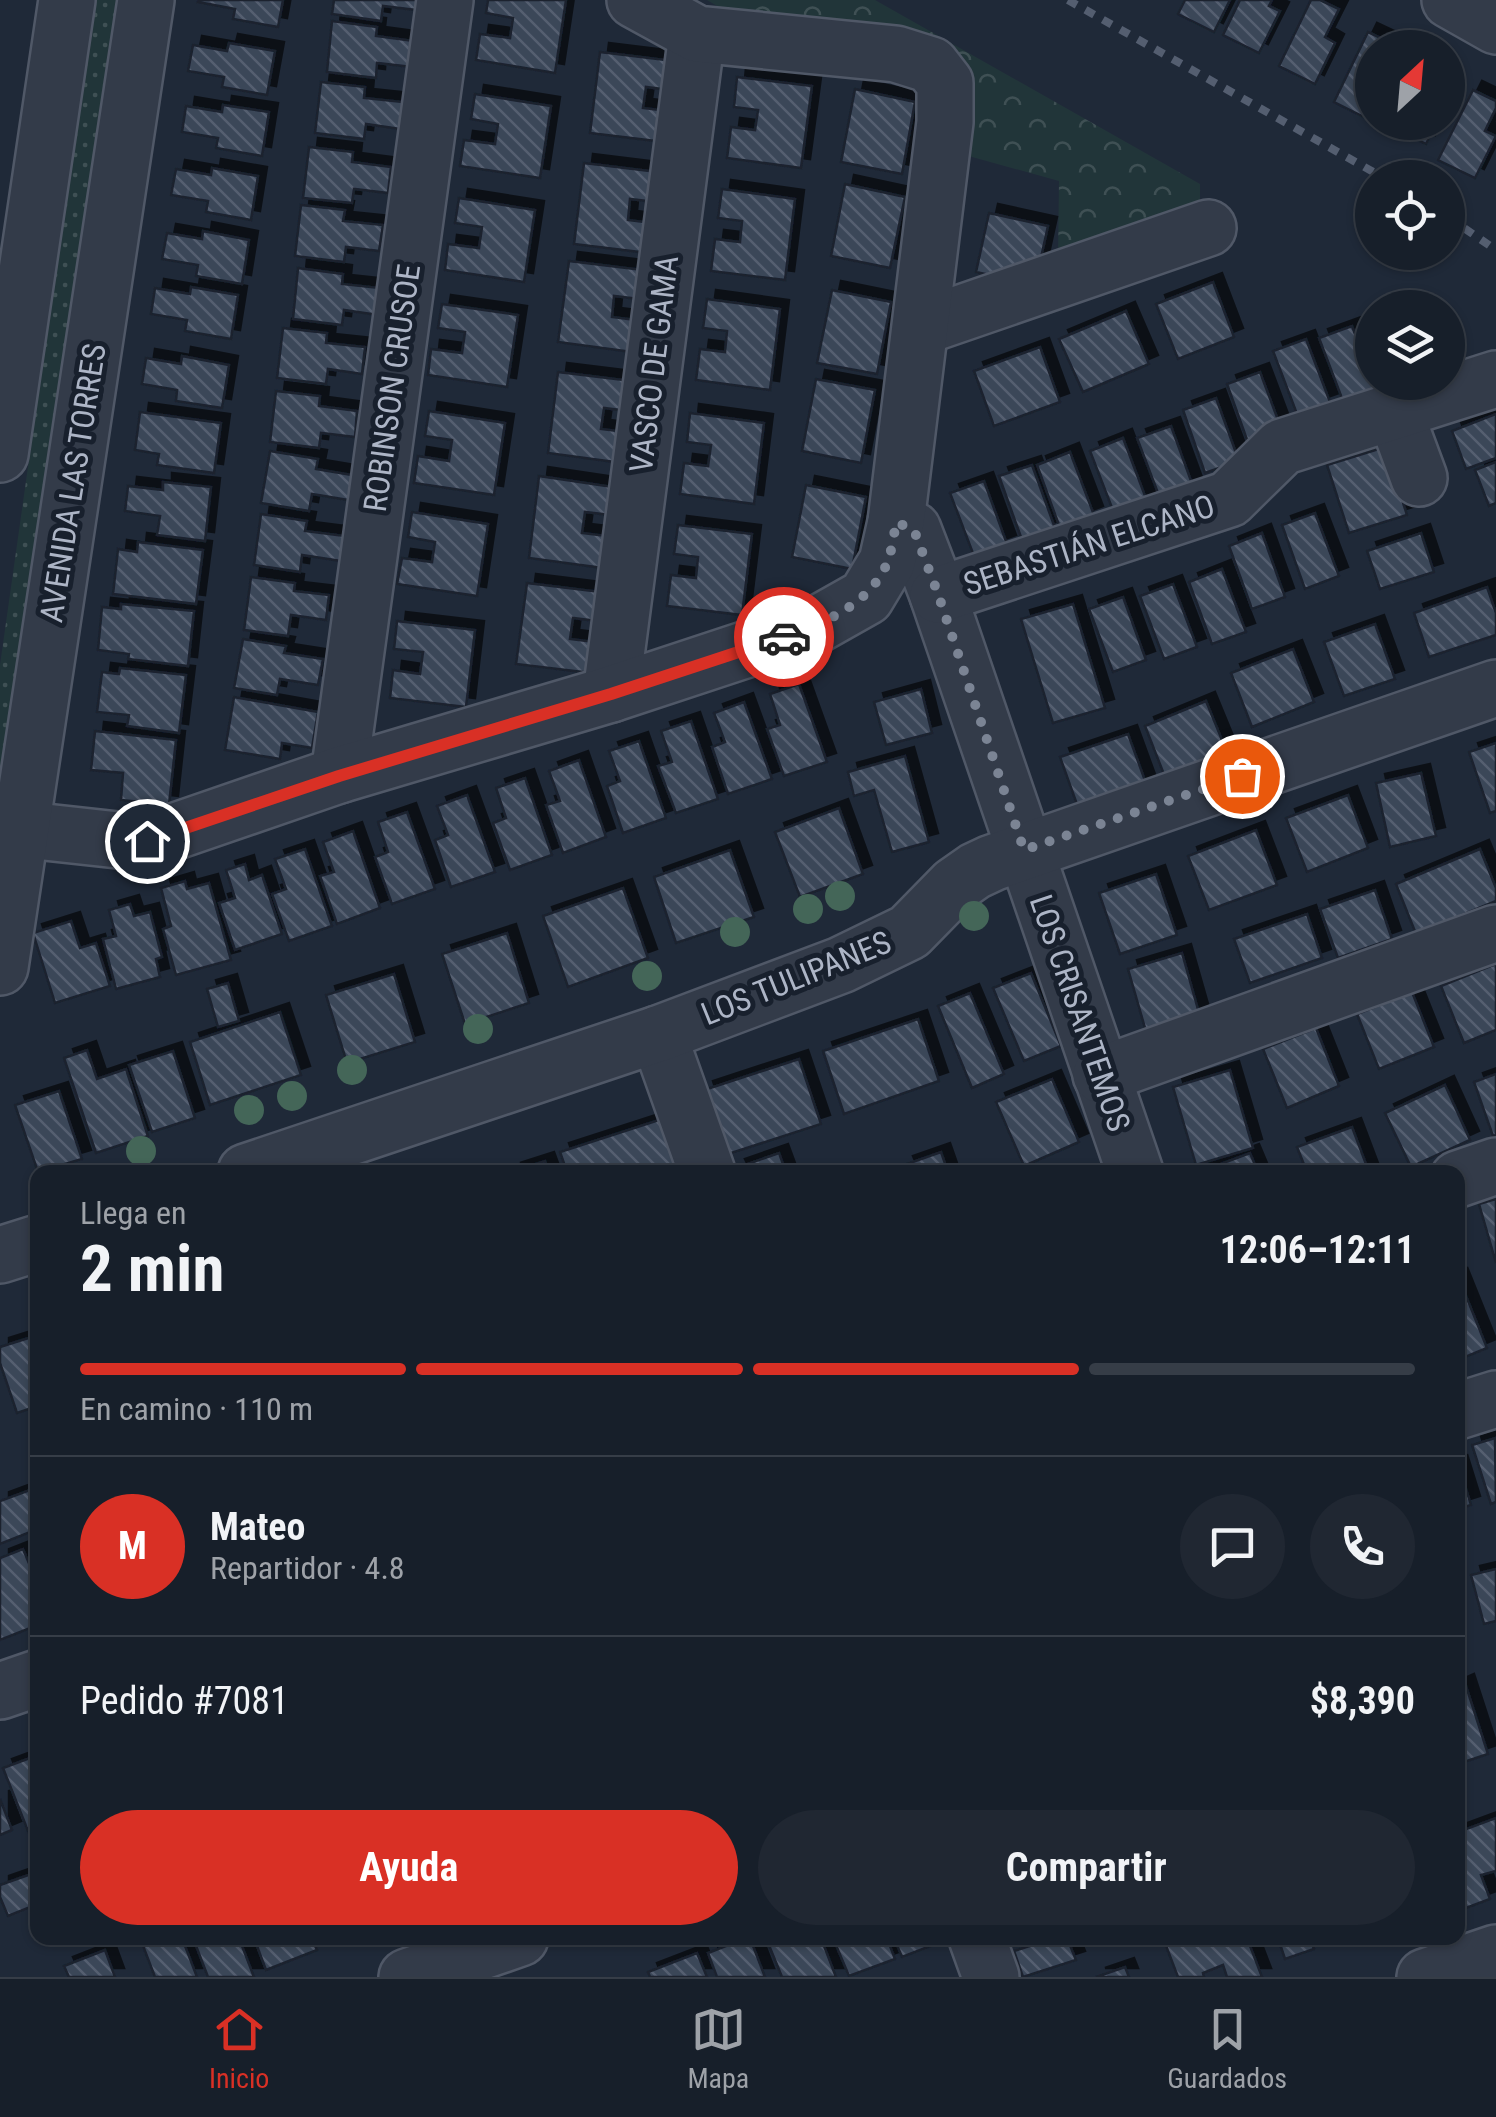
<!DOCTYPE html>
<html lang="es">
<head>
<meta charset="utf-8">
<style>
	:root { --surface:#171f2a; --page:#202732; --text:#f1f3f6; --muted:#9ea2a8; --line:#363d47; --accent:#d93025 }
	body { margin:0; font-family:"Roboto Condensed",sans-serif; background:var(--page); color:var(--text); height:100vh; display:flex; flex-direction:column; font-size:38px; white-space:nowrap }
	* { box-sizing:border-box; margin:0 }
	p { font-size:32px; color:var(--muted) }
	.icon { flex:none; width:55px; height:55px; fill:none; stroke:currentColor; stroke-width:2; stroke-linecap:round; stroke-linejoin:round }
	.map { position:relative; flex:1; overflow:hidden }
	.sheet { position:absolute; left:30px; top:1165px; width:1435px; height:780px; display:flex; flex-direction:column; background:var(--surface); border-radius:20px; box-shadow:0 2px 8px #0004,0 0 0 2px var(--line) }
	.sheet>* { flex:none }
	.needle { width:65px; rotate:26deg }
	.fabs { position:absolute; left:1355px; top:30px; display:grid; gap:20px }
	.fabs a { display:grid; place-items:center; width:110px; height:110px; border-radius:50%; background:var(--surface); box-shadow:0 2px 8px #0004,0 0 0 2px var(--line); font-size:50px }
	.pin { position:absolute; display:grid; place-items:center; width:85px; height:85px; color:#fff; margin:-42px; border:5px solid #fff; border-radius:50%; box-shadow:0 2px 10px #0007 }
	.courier { position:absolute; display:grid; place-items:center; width:100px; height:100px; margin:-50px; border:8px solid #d93025; border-radius:50%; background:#fff; color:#222; box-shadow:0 2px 12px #0007 }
	.head em { font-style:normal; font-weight:700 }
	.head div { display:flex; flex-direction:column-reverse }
	.head { display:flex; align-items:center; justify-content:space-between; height:170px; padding:0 50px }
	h1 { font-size:65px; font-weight:700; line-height:75px }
	.bar { display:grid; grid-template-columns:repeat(4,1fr); gap:15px 10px; align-content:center; height:120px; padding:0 50px }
	.bar i { height:12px; border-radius:8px; background:var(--line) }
	.bar .on { background:var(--accent) }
	.bar p { grid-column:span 4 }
	.line { display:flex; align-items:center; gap:25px; padding:0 50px; border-top:2px solid var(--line) }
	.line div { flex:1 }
	.round { display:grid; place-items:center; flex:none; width:105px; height:105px; border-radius:52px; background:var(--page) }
	.button { display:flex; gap:20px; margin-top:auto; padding:20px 50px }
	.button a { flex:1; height:115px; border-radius:60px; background:var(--accent); color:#fff; font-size:40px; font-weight:700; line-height:115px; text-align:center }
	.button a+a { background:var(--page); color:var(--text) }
	.dock { display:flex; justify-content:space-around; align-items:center; height:140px; border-top:2px solid var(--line); background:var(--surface); font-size:28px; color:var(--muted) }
	.dock a { display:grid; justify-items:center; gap:5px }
	.dock .on { color:var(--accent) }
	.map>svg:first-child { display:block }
	.grass { fill:url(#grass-dots) }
	.forest { fill:url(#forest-crowns) }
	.building { fill:url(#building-back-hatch); stroke:#1a222f; stroke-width:2.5; filter:url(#shadow) }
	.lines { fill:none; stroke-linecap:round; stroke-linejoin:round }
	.minor-casing { stroke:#505867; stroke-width:60 }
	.minor { stroke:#333b49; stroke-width:55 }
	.rail { stroke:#545e70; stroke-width:8; stroke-dasharray:10 10; stroke-linecap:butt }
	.tree { fill:#446658 }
	.done { stroke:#7b8494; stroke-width:10; stroke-dasharray:0 18 }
	.route { stroke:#d93025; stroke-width:12 }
	.labels { text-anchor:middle; stroke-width:10; stroke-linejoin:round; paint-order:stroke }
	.street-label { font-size:32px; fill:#adb5c6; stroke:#18202d }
</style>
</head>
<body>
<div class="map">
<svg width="1496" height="1977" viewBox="0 0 1496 1977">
	<defs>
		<pattern id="grass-dots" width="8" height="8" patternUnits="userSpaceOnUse" patternTransform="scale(2.5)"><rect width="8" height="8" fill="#213539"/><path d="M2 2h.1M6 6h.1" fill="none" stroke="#3f5054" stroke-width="1.8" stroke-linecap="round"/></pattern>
		<pattern id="forest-crowns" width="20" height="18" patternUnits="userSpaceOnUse" patternTransform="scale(2.5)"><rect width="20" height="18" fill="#213539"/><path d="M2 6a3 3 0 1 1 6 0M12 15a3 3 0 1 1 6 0" fill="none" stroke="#3f5054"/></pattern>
		<pattern id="building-back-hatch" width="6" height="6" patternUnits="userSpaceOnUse" patternTransform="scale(2.5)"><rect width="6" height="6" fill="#3b4659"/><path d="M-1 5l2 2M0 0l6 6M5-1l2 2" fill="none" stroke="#555e6f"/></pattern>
		<filter id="shadow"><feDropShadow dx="9" dy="-9" stdDeviation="0" flood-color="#0009"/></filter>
	</defs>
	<rect width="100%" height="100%" fill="#1f2938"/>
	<path class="grass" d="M94,0H123L0,788V665Z"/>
	<path class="forest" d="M707,0H875L1200,184V219L1058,261L1059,181L965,155L969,103L736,17Z"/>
	<g class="building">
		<path d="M199,0H283L278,27L233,19L235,9L198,2Z"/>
		<path d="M334,0H418L416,10L383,6L381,21L332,14Z"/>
		<path d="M488,0H566L555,73L476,60L480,34L510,38L513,18L486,13Z"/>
		<path d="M1185,0H1230L1214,32L1178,14Z"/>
		<path d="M1240,0H1272L1269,6L1280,11L1259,53L1223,35Z"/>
		<path d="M1311,0H1320L1339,9L1325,37L1335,43L1315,84L1279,66Z"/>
		<path d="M332,21L377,27L376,36L414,41L412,67L377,63L376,78L327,72Z"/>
		<path d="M1368,32L1394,44L1392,48H1372V115L1370,120L1334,102Z"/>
		<path d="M229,43L275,51L267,95L222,87L224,77L188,71L193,45L227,51Z"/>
		<path d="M600,52L674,61L670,90L646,87L643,108L668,111L664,142L590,133Z"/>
		<path d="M737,77L812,86L801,168L727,158L731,127L755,130L758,110L734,107Z"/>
		<path d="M321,82L365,87L364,98L403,102L400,129L366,124L364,139L315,133Z"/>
		<path d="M855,89L915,102L902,174L841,162Z"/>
		<path d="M1473,90L1496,101V108L1485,131L1496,136L1475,178L1438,160Z"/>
		<path d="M475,94L551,106L540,178L460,166L464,140L495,144L498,124L471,119Z"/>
		<path d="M223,105L269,112L262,156L216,148L218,138L182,132L186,106L222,112Z"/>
		<path d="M1391,122H1437L1426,144L1390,125Z"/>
		<path d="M309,147L353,152L352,162L391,167L388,193L354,189L352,203L303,198Z"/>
		<path d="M584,163L658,172L655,202L630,199L628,220L652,223L648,253L574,244Z"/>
		<path d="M212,168L258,176L251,220L206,212L208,201L171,195L176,169L211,175Z"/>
		<path d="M845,184L905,197L890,268L831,256Z"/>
		<path d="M722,189L795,199L785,280L711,271L715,239L740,242L742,221L718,218Z"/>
		<path d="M459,198L535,210L524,282L445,270L448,244L479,248L482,227L455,223Z"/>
		<path d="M301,205L345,210L343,221L383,225L379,251L346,247L344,262L295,256Z"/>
		<path d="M989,213L1048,226L1035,285L976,272Z"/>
		<path d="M203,231L249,240L242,284L196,276L198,265L162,259L167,233L202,239Z"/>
		<path d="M569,261L643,270L639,299L614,296L612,317L636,320L632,352L558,342Z"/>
		<path d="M298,268L343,274L342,284L380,288L378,315L344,310L342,325L293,319Z"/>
		<path d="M1213,282L1234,337L1178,359L1156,304Z"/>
		<path d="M191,287L238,295L231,339L185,331L187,320L151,314L155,288L190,294Z"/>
		<path d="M832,290L891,302L877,374L817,363Z"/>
		<path d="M707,299L780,309L770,390L696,380L700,349L725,352L727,331L703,328Z"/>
		<path d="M442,304L518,315L507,387L428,375L431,349L462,353L465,332L438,328Z"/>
		<path d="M1126,311L1149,364L1083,392L1059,339Z"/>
		<path d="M1352,326L1376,389L1343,401L1319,338Z"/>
		<path d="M283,328L327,333L326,343L365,347L362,374L328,369L326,384L277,378Z"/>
		<path d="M1306,339L1330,402L1297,414L1273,351Z"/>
		<path d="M1040,347L1060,402L994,426L974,371Z"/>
		<path d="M182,356L229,365L222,408L176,401L177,390L142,384L146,358L181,364Z"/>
		<path d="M558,372L632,381L628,411L604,408L601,429L626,432L622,463L548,453Z"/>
		<path d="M1260,372L1284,436L1250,448L1227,384Z"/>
		<path d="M816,379L875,390L861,463L802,451Z"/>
		<path d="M276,391L320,396L319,406L357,411L355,437L321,433L319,448L270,442Z"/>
		<path d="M1216,398L1239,461L1205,473L1183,410Z"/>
		<path d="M429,411L505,423L494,495L414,483L418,456L449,461L452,440L425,436Z"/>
		<path d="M140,412L221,423L214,473L157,465L159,454L135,450Z"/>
		<path d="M690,413L764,423L754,504L680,494L684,463L708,466L711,445L687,442Z"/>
		<path d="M1496,414V458L1466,469L1452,431Z"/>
		<path d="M1171,426L1194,489L1161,501L1137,438Z"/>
		<path d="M1123,438L1147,501L1114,513L1090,451Z"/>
		<path d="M1385,447L1407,515L1349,533L1327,465Z"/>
		<path d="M270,451L318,459L316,469L352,475L348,500L312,494L309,511L261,503Z"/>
		<path d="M1070,452L1094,515L1060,528L1037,465Z"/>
		<path d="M1496,462V503L1489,506L1475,470Z"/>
		<path d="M1032,465L1055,528L1022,540L999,476Z"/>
		<path d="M539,476L613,487L610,515L585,512L582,533L607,536L603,568L529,558Z"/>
		<path d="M984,481L1007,544L974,556L950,493Z"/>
		<path d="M163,482L211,487L205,541L157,535L160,516L125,511L128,486L163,490Z"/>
		<path d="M806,485L866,497L852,569L792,557Z"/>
		<path d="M412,512L488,524L477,596L397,584L402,558L432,562L435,542L408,537Z"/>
		<path d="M1315,513L1339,576L1305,589L1282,525Z"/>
		<path d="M261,514L307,521L305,531L345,536L341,561L302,555L300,572L254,565Z"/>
		<path d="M678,525L752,534L742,615L667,606L671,575L696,578L698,557L674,554Z"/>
		<path d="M1262,533L1285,597L1252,609L1229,546Z"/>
		<path d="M1421,533L1434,572L1380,589L1367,551Z"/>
		<path d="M138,542L203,550L196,604L113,594L118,549L137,552Z"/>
		<path d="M1222,569L1246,632L1212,644L1189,582Z"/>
		<path d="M251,577L295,583L294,591L329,595L326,620L291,615L288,636L244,630Z"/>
		<path d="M527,583L601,592L597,621L573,618L570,639L595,642L591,673L516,664Z"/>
		<path d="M1173,584L1197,647L1164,659L1140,596Z"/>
		<path d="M1487,587L1496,613V635L1429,657L1414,613Z"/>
		<path d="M1123,597L1146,660L1113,672L1089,609Z"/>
		<path d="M121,604L194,611L188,666L128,659L129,654L98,650L102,607L121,609Z"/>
		<path d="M1073,604L1105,708L1053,723L1021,619Z"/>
		<path d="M397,621L475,630L466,707L390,698L393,670L420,674L423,652L394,649Z"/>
		<path d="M1375,624L1395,679L1344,696L1324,642Z"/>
		<path d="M243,639L286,646L284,653L323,659L318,685L280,679L277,695L234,688Z"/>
		<path d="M1293,649L1314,702L1252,727L1231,673Z"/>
		<path d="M120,668L186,675L179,733L127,726L129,715L97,712L102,672L119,674Z"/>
		<path d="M799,684L827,762L784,776L767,729L780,725L770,694Z"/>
		<path d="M921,689L932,733L886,745L874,702Z"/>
		<path d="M234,697L318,712L312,748L282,743L280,759L225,750Z"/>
		<path d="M1206,701L1227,752L1165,777L1145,726Z"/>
		<path d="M744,702L772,779L728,794L712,747L725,742L714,713Z"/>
		<path d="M691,721L718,799L676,813L658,766L672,762L661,731Z"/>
		<path d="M95,731L176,740L169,805L121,800L123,773L91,770Z"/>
		<path d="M1128,734L1147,786L1079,810L1060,757Z"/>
		<path d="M639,741L666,818L623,833L607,786L620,781L609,751Z"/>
		<path d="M1496,743V811L1490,813L1469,752Z"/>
		<path d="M905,756L929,842L892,852L874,790L854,796L848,772Z"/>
		<path d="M579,760L606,837L563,853L546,805L560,801L549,771Z"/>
		<path d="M1421,773L1436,836L1390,847L1376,783Z"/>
		<path d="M525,778L552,855L510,870L493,823L506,818L496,788Z"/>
		<path d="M467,795L495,872L451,887L435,840L448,835L437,806Z"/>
		<path d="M1348,795L1368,848L1307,872L1286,818Z"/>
		<path d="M839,808L863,874L800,897L775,832Z"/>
		<path d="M407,812L435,889L392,904L375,857L388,852L378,822Z"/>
		<path d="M1256,830L1277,885L1209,910L1188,856Z"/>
		<path d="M353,831L380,908L337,924L320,876L334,872L323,842Z"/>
		<path d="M305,849L332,926L289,941L272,894L286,889L275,859Z"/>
		<path d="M1480,849L1496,888V901L1416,934L1396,884Z"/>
		<path d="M730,850L754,917L676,943L654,877Z"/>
		<path d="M245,864L249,880L262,875L282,934L235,950L219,903L235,898L226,870Z"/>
		<path d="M1156,874L1177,935L1120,954L1099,893Z"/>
		<path d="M185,881L187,889L209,883L231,960L176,975L163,929L171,926L161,888Z"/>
		<path d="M623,888L648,958L568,987L543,916Z"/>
		<path d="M1375,890L1392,939L1338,958L1320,909Z"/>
		<path d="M130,904L134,916L150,912L162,957L156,959L160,977L116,989L103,939L116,936L109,910Z"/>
		<path d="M1307,914L1322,958L1250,983L1234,939Z"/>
		<path d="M71,921L80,948L96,943L110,986L55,1003L33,933Z"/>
		<path d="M507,933L529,1003L465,1024L442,954Z"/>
		<path d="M1182,953L1201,1020L1147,1035L1128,969Z"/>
		<path d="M1496,964V1030L1464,1043L1441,986Z"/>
		<path d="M1031,973L1061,1046L1024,1061L993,988Z"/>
		<path d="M394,974L415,1042L347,1063L326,995Z"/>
		<path d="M228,983L239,1021L218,1027L207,989Z"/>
		<path d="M1412,992L1434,1047L1379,1069L1357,1014Z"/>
		<path d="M970,993L1004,1074L972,1088L938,1006Z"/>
		<path d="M280,1012L301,1075L210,1105L190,1042Z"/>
		<path d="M918,1019L939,1081L844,1114L823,1051Z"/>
		<path d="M1316,1028L1339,1086L1287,1108L1263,1049Z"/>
		<path d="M87,1050L97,1079L126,1069L148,1136L96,1153L64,1058Z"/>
		<path d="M173,1051L195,1118L152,1132L129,1065Z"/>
		<path d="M799,1059L821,1124L725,1155L704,1090Z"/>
		<path d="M1230,1070L1253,1148L1196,1165L1173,1087Z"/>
		<path d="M1496,1074V1135L1493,1136L1474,1082Z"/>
		<path d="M1052,1079L1079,1142L1024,1166L996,1102Z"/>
		<path d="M1445,1085L1470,1140L1411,1167L1385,1113Z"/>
		<path d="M59,1091L82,1159L38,1172L15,1105Z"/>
		<path d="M662,1119L680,1172H567L560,1152Z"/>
		<path d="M1352,1127L1369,1172H1307L1297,1147Z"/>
		<path d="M941,1152L948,1172H907L904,1165Z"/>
		<path d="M779,1153L786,1172H738L736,1168Z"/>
		<path d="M1250,1153L1258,1172H1199Z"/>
		<path d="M545,1161L549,1172H511Z"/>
		<path d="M1496,1199V1263L1479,1204Z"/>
		<path d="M1458,1276L1487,1348L1458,1360Z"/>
		<path d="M38,1335V1406L17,1413L0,1363V1347Z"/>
		<path d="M1495,1438L1496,1502L1491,1504L1472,1445Z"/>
		<path d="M1458,1463L1471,1505L1458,1509Z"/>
		<path d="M38,1487V1529L0,1544V1501Z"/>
		<path d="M23,1549L38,1585V1625L0,1640V1558Z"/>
		<path d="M1496,1569V1621L1484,1624L1471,1575Z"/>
		<path d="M1465,1683L1488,1754L1458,1764V1686Z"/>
		<path d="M38,1755V1856L3,1768Z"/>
		<path d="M0,1799L12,1830L0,1835Z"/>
		<path d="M1496,1818V1871L1481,1875L1490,1899L1458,1911V1832Z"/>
		<path d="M31,1874L38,1891V1904L8,1916L0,1897V1885Z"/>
		<path d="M140,1938H182L197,1977H155Z"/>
		<path d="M193,1938H239L254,1977H208Z"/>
		<path d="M254,1938H312L317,1950L266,1970Z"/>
		<path d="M746,1938H750L765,1977H717L708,1953Z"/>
		<path d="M766,1938H821L836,1977H782Z"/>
		<path d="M833,1938H887L895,1959L849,1976Z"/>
		<path d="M894,1938H940L941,1942L902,1957Z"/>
		<path d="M1054,1938H1067L1076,1960L1023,1977L1014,1951Z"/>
		<path d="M1163,1938H1247L1262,1977H1227L1223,1965L1203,1973L1204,1977H1178Z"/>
		<path d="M1278,1938H1310L1314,1949L1285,1959Z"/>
		<path d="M105,1950L115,1977H69L64,1966Z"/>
		<path d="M697,1953L707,1977H650L648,1972Z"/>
		<path d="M1125,1967L1129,1977H1096Z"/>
	</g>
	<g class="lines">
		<defs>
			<g id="minor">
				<path d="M1450,0L1496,26"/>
				<path d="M921,327L1208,228"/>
				<path d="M1395,413L1419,478"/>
				<path d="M0,454L67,0"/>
				<path d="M896,522L913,530L938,595L1135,1172"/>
				<path d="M938,595L1229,499L1282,447L1496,379"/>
				<path d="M611,694L697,34"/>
				<path d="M339,775L445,0"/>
				<path d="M0,827L127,841H147L339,775L611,694L811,628L866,597L887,562L896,522L945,122V83L931,65L896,54L697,34L635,0"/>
				<path d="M0,967L146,0"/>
				<path d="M658,1034L707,1172"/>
				<path d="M1101,1075L1496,933"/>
				<path d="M246,1172L658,1034L841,965L909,932L955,885L975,871L992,863L1496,688"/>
				<path d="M1458,1179L1496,1166"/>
				<path d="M0,1255L38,1243"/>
				<path d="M1458,1411L1496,1399"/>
				<path d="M0,1691L38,1678"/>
				<path d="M977,1938L991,1977"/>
				<path d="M407,1977L520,1938"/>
				<path d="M1425,1977L1496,1953"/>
			</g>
		</defs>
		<use href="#minor" class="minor-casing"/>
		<use href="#minor" class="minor"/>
		<g class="rail">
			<path d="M1068,0L1384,178"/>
			<path d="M1448,217L1496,250"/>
		</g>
	</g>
	<g class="tree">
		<circle cx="840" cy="896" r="15"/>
		<circle cx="808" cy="909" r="15"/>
		<circle cx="974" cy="916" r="15"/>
		<circle cx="735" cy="932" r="15"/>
		<circle cx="647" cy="976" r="15"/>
		<circle cx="478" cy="1029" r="15"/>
		<circle cx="352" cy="1070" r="15"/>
		<circle cx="292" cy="1096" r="15"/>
		<circle cx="249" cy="1110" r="15"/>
		<circle cx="141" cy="1151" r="15"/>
	</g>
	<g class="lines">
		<path class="done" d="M784,637C825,623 871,604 888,561C892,549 894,535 896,522L914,530L938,594L1024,850L1242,776"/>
		<path class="route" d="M147,841L339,776L611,694L784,637"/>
	</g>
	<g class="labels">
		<g class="street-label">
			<text transform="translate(654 364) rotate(-83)" y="11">VASCO DE GAMA</text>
			<text transform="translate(392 388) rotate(-82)" y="11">ROBINSON CRUSOE</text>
			<text transform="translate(73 483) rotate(-81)" y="11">AVENIDA LAS TORRES</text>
			<text transform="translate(1089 545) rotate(-18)" y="11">SEBASTIÁN ELCANO</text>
			<text transform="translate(796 978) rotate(-22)" y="11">LOS TULIPANES</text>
			<text transform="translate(1080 1013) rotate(71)" y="11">LOS CRISANTEMOS</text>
		</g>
	</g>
</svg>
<div class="fabs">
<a><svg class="needle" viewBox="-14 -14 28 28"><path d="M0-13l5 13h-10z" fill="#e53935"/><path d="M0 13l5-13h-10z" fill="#9ea2a8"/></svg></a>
<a><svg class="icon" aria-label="locate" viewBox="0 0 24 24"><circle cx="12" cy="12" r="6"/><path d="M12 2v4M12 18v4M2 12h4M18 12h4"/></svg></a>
<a><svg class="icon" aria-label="layers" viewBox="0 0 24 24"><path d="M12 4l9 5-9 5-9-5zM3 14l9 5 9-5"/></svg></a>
</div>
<div class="pin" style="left:1242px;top:776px;background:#ea580c"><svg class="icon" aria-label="bag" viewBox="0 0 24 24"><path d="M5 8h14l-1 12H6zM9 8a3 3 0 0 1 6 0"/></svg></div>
<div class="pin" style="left:147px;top:841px;background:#1f2937"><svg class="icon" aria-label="home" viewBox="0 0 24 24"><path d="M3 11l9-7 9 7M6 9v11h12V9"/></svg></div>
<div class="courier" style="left:784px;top:637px"><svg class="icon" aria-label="car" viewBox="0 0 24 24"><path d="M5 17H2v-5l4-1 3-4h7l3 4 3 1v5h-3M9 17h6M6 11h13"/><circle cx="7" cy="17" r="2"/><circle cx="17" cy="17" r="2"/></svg></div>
<section class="sheet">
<div class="head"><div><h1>2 min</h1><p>Llega en</p></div><em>12:06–12:11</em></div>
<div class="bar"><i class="on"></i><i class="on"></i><i class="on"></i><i></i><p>En camino · 110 m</p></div>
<div class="line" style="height:180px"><b class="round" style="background:var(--accent);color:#fff">M</b><div><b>Mateo</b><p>Repartidor · 4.8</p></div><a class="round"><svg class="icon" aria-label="chat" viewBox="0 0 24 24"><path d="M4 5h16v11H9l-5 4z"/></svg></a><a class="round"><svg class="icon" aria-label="phone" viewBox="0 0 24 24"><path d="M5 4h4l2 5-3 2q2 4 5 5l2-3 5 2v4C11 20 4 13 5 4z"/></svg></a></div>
<div class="line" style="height:130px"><div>Pedido #7081</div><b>$8,390</b></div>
<div class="button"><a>Ayuda</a><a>Compartir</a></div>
</section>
</div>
<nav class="dock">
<a class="on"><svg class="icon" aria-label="home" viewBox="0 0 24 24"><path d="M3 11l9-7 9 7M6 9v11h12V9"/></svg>Inicio</a>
<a><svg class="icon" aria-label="map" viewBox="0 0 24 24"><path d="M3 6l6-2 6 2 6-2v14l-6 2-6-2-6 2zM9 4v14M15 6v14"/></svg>Mapa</a>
<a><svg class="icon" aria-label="saved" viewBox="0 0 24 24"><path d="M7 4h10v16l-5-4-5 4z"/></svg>Guardados</a>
</nav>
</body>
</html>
